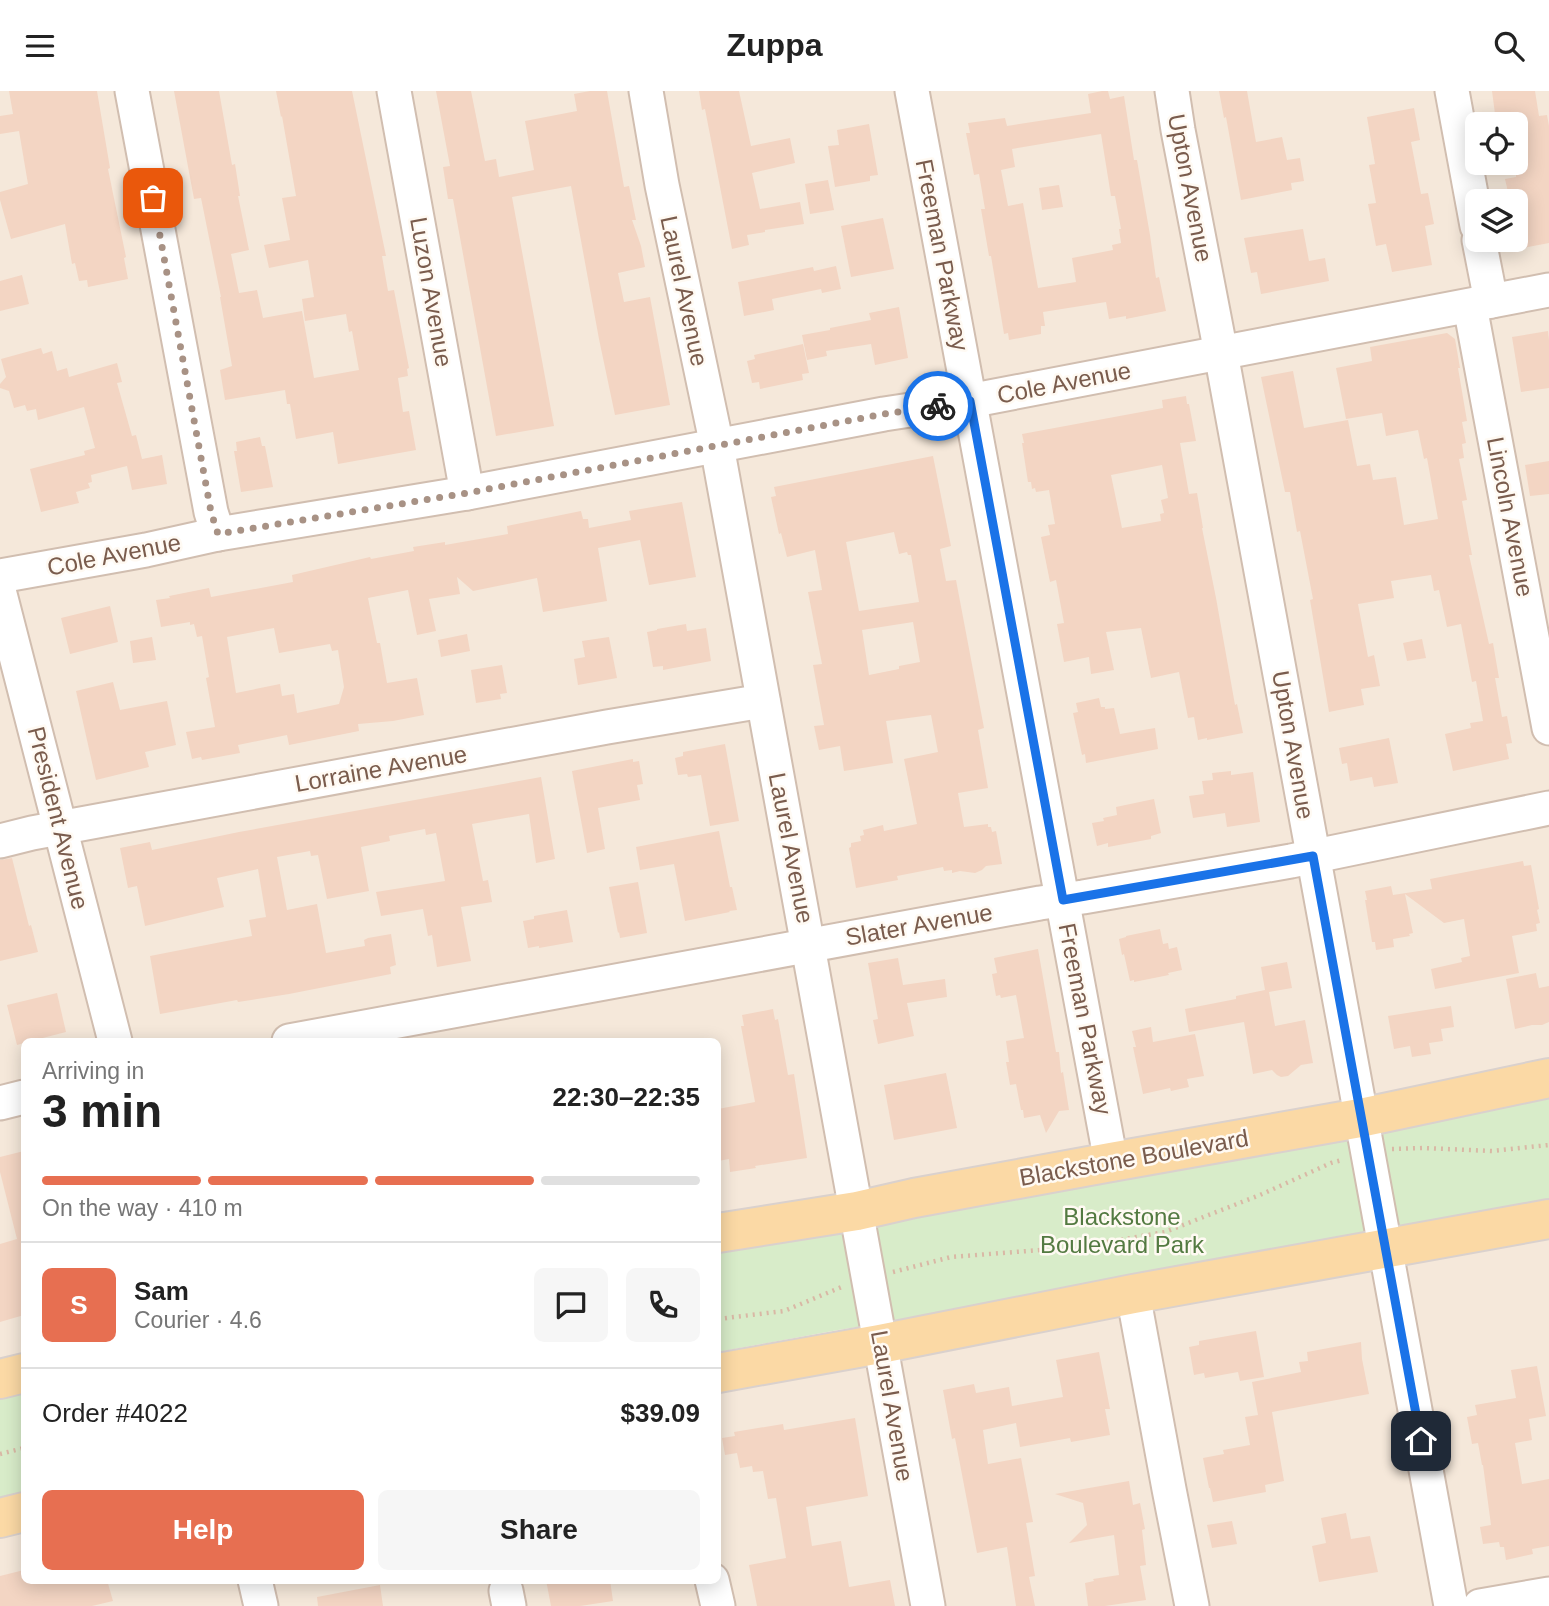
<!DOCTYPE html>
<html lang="en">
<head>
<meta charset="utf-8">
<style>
	:root { --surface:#fff; --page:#f6f6f6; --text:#222; --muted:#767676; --line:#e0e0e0; --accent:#e76f51 }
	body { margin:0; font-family:Arial,sans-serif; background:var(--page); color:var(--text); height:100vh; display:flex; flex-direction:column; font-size:26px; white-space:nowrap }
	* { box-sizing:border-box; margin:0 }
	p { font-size:23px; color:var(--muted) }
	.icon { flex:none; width:38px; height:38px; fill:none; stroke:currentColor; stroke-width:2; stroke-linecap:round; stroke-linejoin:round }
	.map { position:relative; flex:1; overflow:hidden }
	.drawer { position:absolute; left:21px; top:947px; width:700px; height:546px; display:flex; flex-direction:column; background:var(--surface); border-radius:10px; box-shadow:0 4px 18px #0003 }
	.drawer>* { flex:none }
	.fabs { position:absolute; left:1465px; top:21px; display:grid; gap:14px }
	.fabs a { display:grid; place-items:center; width:63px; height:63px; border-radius:10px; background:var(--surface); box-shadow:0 4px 18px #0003; font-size:35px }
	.pin { position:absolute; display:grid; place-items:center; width:60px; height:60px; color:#fff; margin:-30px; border-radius:14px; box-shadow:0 4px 10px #0006 }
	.courier { position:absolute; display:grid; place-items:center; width:70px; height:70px; margin:-35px; border:5px solid #1a73e8; border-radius:50%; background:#fff; color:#222; box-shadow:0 2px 9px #0007 }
	.overview em { font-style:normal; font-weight:600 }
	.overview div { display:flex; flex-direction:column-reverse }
	.overview { display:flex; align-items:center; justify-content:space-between; height:119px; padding:0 21px }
	h1 { font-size:46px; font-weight:600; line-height:52px }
	.bar { display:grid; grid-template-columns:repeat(4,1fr); gap:10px 7px; align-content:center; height:84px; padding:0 21px }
	.bar i { height:9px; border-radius:5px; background:var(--line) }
	.bar .active { background:var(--accent) }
	.bar p { grid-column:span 4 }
	.line { display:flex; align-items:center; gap:18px; padding:0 21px; border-top:2px solid var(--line) }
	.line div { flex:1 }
	.round { display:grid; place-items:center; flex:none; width:74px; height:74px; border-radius:10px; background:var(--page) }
	.primary-button { display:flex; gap:14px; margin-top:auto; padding:14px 21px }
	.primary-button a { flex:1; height:80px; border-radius:10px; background:var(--accent); color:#fff; font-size:28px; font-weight:600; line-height:80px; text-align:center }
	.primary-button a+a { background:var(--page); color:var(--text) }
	header { display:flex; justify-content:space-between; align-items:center; height:91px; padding:0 21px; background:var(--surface); font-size:32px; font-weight:600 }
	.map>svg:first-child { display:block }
	.residential { fill:#f5e8da; fill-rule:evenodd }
	.green { fill:#d8ecc9 }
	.building { fill:#f3d5c3; fill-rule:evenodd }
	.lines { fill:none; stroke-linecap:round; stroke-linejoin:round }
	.minor-casing { stroke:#d1beb0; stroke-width:37 }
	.major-casing { stroke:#dad1cd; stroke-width:42 }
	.path { stroke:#d9b8a5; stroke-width:4.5; stroke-dasharray:2 5; stroke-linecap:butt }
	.minor { stroke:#fff; stroke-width:33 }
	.major { stroke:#fbd9a5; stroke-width:38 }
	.done { stroke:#a89285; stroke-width:7; stroke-dasharray:0 12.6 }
	.route { stroke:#1a73e8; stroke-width:9 }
	.labels { text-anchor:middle; stroke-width:5; stroke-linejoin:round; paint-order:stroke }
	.street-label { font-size:24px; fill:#7a5c4d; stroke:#fffaf3 }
	.park-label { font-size:24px; fill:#537a41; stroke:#fffaf3 }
</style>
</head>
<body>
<header><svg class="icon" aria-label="menu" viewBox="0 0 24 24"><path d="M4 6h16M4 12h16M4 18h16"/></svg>Zuppa<svg class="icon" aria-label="search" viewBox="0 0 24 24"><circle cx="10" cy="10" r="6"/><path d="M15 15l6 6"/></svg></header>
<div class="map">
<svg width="1549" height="1515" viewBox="0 0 1549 1515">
	<rect width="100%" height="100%" fill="#fdf6ec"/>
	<g class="residential">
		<path d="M0,0H1549V994L718,1144V950H24V1283L0,1290ZM1477,33H1516V72H1477ZM1477,110H1516V149H1477Z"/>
		<path d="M1549,1129V1515H0V1433L24,1427V1489H718V1282Z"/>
	</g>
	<g class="green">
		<path d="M1549,1003V1109L1413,1133L1131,1195L838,1239L718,1261V1157Z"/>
		<path d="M24,1297V1406L0,1413V1303Z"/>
	</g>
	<g class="building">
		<path d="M9,0H97L110,77L108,78L126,166L124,167L128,188L88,196L87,189L79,190L75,172L72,173L65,133L11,148L0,109V101L28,93L19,40L0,43V25L13,23Z"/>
		<path d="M174,0H219L232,74L235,73L240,105H238L249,159L231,163L239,202L257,199L263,227L302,220L314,287L359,279L352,240L349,241L346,223L305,230L302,208L314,206L308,169L269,177L264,154L290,149L282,107L296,105L282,25L281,26L276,0H352L386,165H382L388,200L394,199L409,277L407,278L408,285L398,287L403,321L409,320L416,359L338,373L333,341L296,348L290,313H287L285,299L225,309L220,279L232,275L220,206H221L201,107L194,108Z"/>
		<path d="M436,0H471L485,70L496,68L499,86L534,79L525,30L577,20L574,3L590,0H607L624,96L629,95L636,129H632L641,155L645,176L618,182L624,211L650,206L670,314L615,324L599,248L571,95L512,106L554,335L496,345L453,108H448L443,76L450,75Z"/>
		<path d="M699,0H739L751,55L790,47L795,72L752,82L760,118L800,111L804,133L765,139V141L747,144L749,154L732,158L705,18L702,19Z"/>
		<path d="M1102,0H1108L1110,8L1124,5L1134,69H1137L1150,144L1156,187L1159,186L1166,220L1126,228V225L1109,228L1106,211L1043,221L1045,235H1041V243L1009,249L1008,242L1004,243L991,165H989L981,118H985L979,83L974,84L966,42H970L968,32L1005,27L1007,35L1091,22L1088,3ZM1101,43L1111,105H1115L1121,138H1119L1121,152L1112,154L1113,159L1072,167L1076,191L1038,197L1023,112L1008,115L1001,79L1015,76L1012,58Z"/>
		<path d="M1219,0H1247L1256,51L1282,46L1287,69L1300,67L1304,90L1291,92L1292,99L1241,109L1226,26L1224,27Z"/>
		<path d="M1492,0H1535L1539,25L1547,24L1549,35V152L1518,158L1516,144V110H1510L1505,88L1516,86V33H1502L1500,22L1495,23Z"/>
		<path d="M1414,17L1420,49L1411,51L1421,103L1428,102L1434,133L1425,135L1432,174L1392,181L1386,153L1376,155L1368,113L1376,112L1369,74L1375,73L1367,26Z"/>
		<path d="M869,33L878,84L870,85V90L835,96L828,55L839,54L837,39Z"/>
		<path d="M828,89L834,119L810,123L805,93Z"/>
		<path d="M1059,94L1063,116L1042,119L1039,97Z"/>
		<path d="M883,127L894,178L851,186L841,135Z"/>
		<path d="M1303,138L1309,170L1325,167L1329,190L1261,203L1257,181L1251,182L1244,147Z"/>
		<path d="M836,175L841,198L822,202L821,198L772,208L774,219L744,225L738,191L813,176L814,180Z"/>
		<path d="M22,184L29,213L0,220V190Z"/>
		<path d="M899,216L908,267L875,274L871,253L826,260L827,265L807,269L802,244L830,239V237L871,229L869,222Z"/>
		<path d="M1548,240L1549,249V297L1521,301L1512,246Z"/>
		<path d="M1447,242L1455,248L1460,277H1458L1467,330L1462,331L1466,352L1462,353L1464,367L1459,368L1467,409L1462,410L1472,464H1469L1489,553L1493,552L1499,587H1495L1502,626L1507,625L1512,652L1506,653L1509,668L1453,680L1445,643L1471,637L1470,632L1483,630L1476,590L1472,591L1461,533L1447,536L1439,499L1434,500L1431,484L1391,490L1394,507L1358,513L1368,566L1374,564L1380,595L1361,598L1364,614L1329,621L1310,509L1313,508L1300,440L1297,441L1290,401H1285L1261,286L1293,280L1304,337L1348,329L1357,375L1370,373L1373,389L1396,386L1404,434L1438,428L1427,367L1424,368L1418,339L1386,345L1382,322L1346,328L1336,277L1372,270L1370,256Z"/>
		<path d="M803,253L809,282L802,283L803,289L760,298L759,291L752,292L747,270L755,268L754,264Z"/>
		<path d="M41,257L43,263L52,260L57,280L67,277L69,286L117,272L122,291L117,292L132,345L136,344L142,368L162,364L167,393L132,399L127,375L91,384L92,391L88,392L90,397L76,401L79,412L41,421L30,378L85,364L84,360L95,357L84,316L38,329L36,318L27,320L25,314L14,317L9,300L0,297V293L6,286L1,268Z"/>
		<path d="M1186,305L1187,313H1189L1196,350L1180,352L1189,403L1197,402L1203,437H1202L1216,507L1235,614L1237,613L1243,642L1207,649V647L1198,649L1194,626L1188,627L1179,581L1151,587L1141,537L1106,541L1114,579L1091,583L1089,566L1064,571L1057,533L1064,532L1056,489L1050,491L1041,446L1050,444L1048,434L1055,433L1049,399L1036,401L1035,397L1032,398L1031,391H1028L1022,352H1024L1022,343L1163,317L1162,309ZM1162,374L1168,407L1161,409L1164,422L1160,423L1161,430L1122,437L1111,384Z"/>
		<path d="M260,346L262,355H265L273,396L241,401L234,360H237L236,351Z"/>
		<path d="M933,365L951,455L940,458L946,490L956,489L984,637L978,639L988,697L958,702L964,736L988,733V736H991L992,741L996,740L1002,773L986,775L982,779L975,782L960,780L952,782V779L944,780L943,776L897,785L898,789L856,797L849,757L851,756V752L861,750L860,745L864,744L863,739L883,734L884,740L917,733L904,668L938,661L931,624L886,630L893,672L844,680L840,655L819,659L814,635L824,634L813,574L822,573L808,501L822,499L815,459L787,466L781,442L779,443L771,406L776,405L774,396ZM894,441L899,463L907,461L908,464H911L919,511L859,520L846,451ZM913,531L920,571L899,575V578L869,584L862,539Z"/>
		<path d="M1549,370V403L1530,405L1525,374Z"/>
		<path d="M682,411L696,486L649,494L640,449L598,457L607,510L543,521L537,487L473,500L457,486L460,503L429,508L436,540L417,544L408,499L368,507L377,552H380L387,592L417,587L424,624L393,630L358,633L359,640L289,654L287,644L238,654L240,662L202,669L201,666L192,668L186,641L215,636L206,587L209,586L202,545L197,546L194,533L190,534V531L161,536L156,509L170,507L169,505L209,497L211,506L293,491L292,484L370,466L371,468L414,460L413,456L445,451V454L508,443L507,435L581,420L583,428H588L589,437L631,429L629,420ZM274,537L279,562L330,553L332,560L338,559L344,596L339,613L297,622L294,603L282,605L280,593L236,602L227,546Z"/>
		<path d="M110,515L118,551L70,563L61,527Z"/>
		<path d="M686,533L687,540L706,537L711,570L663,579V575L653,576L647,541L657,539V538Z"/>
		<path d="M467,543L470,560L441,566L438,549Z"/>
		<path d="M152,546L156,569L133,572L130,550Z"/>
		<path d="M609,546L617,587L578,594L574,568L585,566L582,550Z"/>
		<path d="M1422,548L1426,567L1407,570L1403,552Z"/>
		<path d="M502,574L507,602L500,603L501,608L476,612L471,579Z"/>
		<path d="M113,591L120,619L167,610L176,654L145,661L149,676L96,689L76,600Z"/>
		<path d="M1099,607L1101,616H1105V618L1114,617L1120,643L1155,637L1158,658L1086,672L1085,663L1082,664L1073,622L1078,621L1076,612Z"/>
		<path d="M1389,647L1398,692L1374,696L1372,686L1350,690L1347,672L1342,673L1339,657Z"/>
		<path d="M725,653L739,730L710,735L701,684L688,686L687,683L678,684L675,667L683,665V661Z"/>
		<path d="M633,668V671L639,670L643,693L637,694L640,709L598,717L605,758L587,762L572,680Z"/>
		<path d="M1231,680V684L1253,681L1260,731L1227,736L1225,722L1193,727L1189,705L1204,703L1202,690L1213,689L1212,682Z"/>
		<path d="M541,686L555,768L536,772L529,723L472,733L483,790L488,789L492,811L461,816L471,870L437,876L432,844L428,845L423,818L381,825L376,801L445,790L436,742L426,744L425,738L389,745L390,750L361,756L369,800L327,808L318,764L311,765L310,760L277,766L287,819L317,813L326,862L365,855L364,849L368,847L391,843L396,874L390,876L391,883L289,903L238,911L237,909L160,923L150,865L252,845L249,829L266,826L258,778L217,787L224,816L145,835L137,795L128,797L120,757L150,751L152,759L239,741Z"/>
		<path d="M1154,708L1161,742L1151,745V748L1108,756V752L1097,755L1092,732L1104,730L1103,727L1117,724L1116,716Z"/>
		<path d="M719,740L730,796H732L737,819L729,820L730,821L685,830L674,773L640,779L636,756Z"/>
		<path d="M12,767L29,835L31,834L38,861L0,870V769Z"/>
		<path d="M1523,770L1524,775L1531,774L1539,818L1537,819L1540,832L1536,833L1537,840L1512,845L1519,882L1435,898L1431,878L1462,871L1461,867L1470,865L1464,828L1444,832L1405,803L1413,842L1409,843L1410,845L1393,848L1394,856L1376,859L1375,851H1372L1365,809H1367L1365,800L1391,795L1393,804L1432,798L1430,788Z"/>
		<path d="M638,791L647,842L620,847L619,841L618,842L609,796Z"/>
		<path d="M567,819L573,851L539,857V855L528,857L523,830L534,828V825Z"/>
		<path d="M1160,838L1163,853L1168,852L1169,858L1177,856L1182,879L1168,882L1169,884L1134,891V889L1130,890L1124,863L1122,864L1119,848L1126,846V845Z"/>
		<path d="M1038,858L1056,961H1059L1061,982L1063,981L1069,1019L1059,1020L1046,1042L1040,1024L1024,1027L1023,1019H1021L1016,993L1010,994L1006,971H1009L1006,950L1024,947L1016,904L1001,907L1000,904L996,905L992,883L997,882L994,867Z"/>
		<path d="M898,867L903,894L945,888L947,906L907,912L914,945L878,953L873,929L878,928L868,872Z"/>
		<path d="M1287,871L1292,897L1269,901L1275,935L1305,929L1313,972L1301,974L1288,985L1281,986L1277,984L1272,979L1253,983L1244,931L1189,941L1185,918L1236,908V905L1265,899L1261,876Z"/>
		<path d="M1536,882L1539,897L1549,895V931L1542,934H1532L1515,938L1506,888Z"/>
		<path d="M57,902L66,941L31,950H24V952L17,954L7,914Z"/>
		<path d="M1451,915L1454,936L1441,938L1443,950L1429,952L1431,963L1412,966L1410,955L1394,958L1388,925Z"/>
		<path d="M773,918L775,929L778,928L788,984L794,983L807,1067L755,1075L756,1077L730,1081L729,1068L718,1070V1018L755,1011L741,935H744L742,924Z"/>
		<path d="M1151,936L1153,951L1195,943L1204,985L1187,988L1189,996L1171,1000L1170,997L1143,1003L1133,956H1136L1132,940Z"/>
		<path d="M946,982L957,1037L894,1049L884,994Z"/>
		<path d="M24,1060V1224L0,1231V1153L17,1148L0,1081V1066Z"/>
		<path d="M1256,1240L1264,1286L1240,1290L1238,1281L1205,1287L1204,1282L1194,1284L1189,1256L1199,1254V1250Z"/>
		<path d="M1361,1251L1362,1268L1369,1303L1272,1321L1284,1390L1265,1394L1266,1401L1213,1411L1210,1397H1209L1203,1367L1224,1363L1223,1359L1250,1354L1245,1326L1258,1324L1252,1291L1301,1281L1299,1271L1308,1270L1307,1261Z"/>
		<path d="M1099,1261L1110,1318H1105L1110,1344L1071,1351L1070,1347L1020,1356L1016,1332L983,1339L988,1373L1021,1367L1033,1431L1026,1432L1035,1485L1029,1486L1035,1515H1016L1007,1456L977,1462L955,1347L952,1348L943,1299L974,1293L976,1302L1009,1296L1012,1315L1063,1306L1056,1269Z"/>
		<path d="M1537,1275L1546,1325L1529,1328L1532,1349L1515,1352L1522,1393L1549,1388V1455L1532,1458L1533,1463L1506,1469L1504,1456H1500L1499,1451L1483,1453L1480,1436L1491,1434L1483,1374H1482L1478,1352L1472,1353L1467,1326L1477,1324L1475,1314L1516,1307L1511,1279Z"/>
		<path d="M855,1327L868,1405L806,1416L812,1455L841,1450L849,1496L890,1489L895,1515H757L749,1474L786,1467L776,1407L768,1408L763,1380L753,1381L752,1375L740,1377L737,1362L725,1364L722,1347L735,1345L734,1341L783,1333L784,1339Z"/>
		<path d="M1129,1390L1133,1414L1140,1412L1145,1438L1142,1439L1146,1474L1140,1475L1146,1509L1105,1515H1088L1085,1492L1094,1490L1093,1488L1119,1484L1114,1444L1069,1452L1087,1434L1083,1412L1055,1403Z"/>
		<path d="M1346,1422L1351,1448L1370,1445L1378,1481L1319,1491L1312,1455L1326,1452L1321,1427Z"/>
		<path d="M1232,1430L1237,1453L1212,1457L1207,1434Z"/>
		<path d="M24,1479V1489H107L113,1510L92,1515H0V1485Z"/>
		<path d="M546,1489H610L613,1510L580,1515H551Z"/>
		<path d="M380,1494L383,1515H318L317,1506Z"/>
	</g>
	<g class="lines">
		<defs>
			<g id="minor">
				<path d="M132,0L211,421L218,443"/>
				<path d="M394,0L467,402"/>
				<path d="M646,0L662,94L717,355L928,1515"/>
				<path d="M912,0L1111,1071"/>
				<path d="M1172,0L1178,39L1221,262L1451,1515"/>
				<path d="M1452,0L1477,135"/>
				<path d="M1479,149L1491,210"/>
				<path d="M1470,215L1549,637"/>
				<path d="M0,485L146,459L218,443L467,402L884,323L969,310L1549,199"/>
				<path d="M0,503L115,950"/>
				<path d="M0,750L32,742L607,636L763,610"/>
				<path d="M289,950L1040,812L1083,806L1291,770L1549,717"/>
				<path d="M0,1012L24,1006"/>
				<path d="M1133,1203L1169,1398L1192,1515"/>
				<path d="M255,1489L261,1515"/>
				<path d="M712,1489L718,1515"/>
				<path d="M506,1500L509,1515"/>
				<path d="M1480,1515L1549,1503"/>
			</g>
			<g id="major">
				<path d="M718,1142L857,1120L914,1107L1111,1071L1360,1027L1549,987"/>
				<path d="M718,1282L880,1253L1133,1203L1549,1128"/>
				<path d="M0,1288L24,1282"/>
				<path d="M0,1427L24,1421"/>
			</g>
		</defs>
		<use href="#minor" class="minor-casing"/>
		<use href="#major" class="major-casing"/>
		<g class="path">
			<path d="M1392,1058L1424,1057L1492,1060L1549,1054"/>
			<path d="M893,1181L951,1166L1079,1156L1165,1141L1260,1104L1331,1072L1342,1069"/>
			<path d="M718,1228L784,1220L844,1195"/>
			<path d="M0,1363L24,1357"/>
		</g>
		<use href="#minor" class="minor"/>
		<use href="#major" class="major"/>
	</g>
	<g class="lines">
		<path class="done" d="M153,107L211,421L218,443L467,402L884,323L938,315"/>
		<path class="route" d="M938,315L970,310L1063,809L1313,765L1421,1350"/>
	</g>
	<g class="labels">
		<g class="street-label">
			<text transform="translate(1190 97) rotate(79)" y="8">Upton Avenue</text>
			<text transform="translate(942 164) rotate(79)" y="8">Freeman Parkway</text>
			<text transform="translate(684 200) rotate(78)" y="8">Laurel Avenue</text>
			<text transform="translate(431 201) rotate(80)" y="8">Luzon Avenue</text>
			<text transform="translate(1064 292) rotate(-11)" y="8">Cole Avenue</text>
			<text transform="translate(1510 426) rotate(79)" y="8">Lincoln Avenue</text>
			<text transform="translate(114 464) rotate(-11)" y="8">Cole Avenue</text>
			<text transform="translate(1293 654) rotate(80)" y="8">Upton Avenue</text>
			<text transform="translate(381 678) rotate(-10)" y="8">Lorraine Avenue</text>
			<text transform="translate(58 727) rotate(76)" y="8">President Avenue</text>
			<text transform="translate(791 757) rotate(79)" y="8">Laurel Avenue</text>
			<text transform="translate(919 834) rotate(-10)" y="8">Slater Avenue</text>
			<text transform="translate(1085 928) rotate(79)" y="8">Freeman Parkway</text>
			<text transform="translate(1134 1067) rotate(-10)" y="8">Blackstone Boulevard</text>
			<text transform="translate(892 1315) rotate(80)" y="8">Laurel Avenue</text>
		</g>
		<g class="park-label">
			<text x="1122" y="1134">Blackstone<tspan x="1122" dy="28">Boulevard Park</tspan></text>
		</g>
	</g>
</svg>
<div class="fabs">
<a><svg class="icon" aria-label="locate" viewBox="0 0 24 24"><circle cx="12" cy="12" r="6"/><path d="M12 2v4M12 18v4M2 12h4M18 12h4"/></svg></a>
<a><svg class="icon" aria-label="layers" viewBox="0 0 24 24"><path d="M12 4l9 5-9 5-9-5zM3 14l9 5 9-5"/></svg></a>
</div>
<div class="pin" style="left:153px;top:107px;background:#ea580c"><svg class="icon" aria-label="bag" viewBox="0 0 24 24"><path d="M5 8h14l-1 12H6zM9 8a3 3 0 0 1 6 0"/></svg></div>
<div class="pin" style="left:1421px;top:1350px;background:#1f2937"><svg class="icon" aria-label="home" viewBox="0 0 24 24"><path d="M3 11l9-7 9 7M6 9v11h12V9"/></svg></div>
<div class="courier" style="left:938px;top:315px"><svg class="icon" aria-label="bike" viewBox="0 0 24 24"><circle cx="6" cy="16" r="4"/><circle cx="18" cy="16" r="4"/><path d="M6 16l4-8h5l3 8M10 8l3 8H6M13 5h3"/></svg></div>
<section class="drawer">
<div class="overview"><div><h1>3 min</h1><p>Arriving in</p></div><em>22:30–22:35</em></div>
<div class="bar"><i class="active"></i><i class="active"></i><i class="active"></i><i></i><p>On the way · 410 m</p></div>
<div class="line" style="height:126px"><b class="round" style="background:var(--accent);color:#fff">S</b><div><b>Sam</b><p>Courier · 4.6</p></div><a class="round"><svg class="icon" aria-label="chat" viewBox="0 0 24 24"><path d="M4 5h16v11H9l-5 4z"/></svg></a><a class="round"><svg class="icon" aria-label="phone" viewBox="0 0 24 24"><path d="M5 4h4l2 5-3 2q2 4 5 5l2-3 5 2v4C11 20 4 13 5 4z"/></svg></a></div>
<div class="line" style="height:91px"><div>Order #4022</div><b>$39.09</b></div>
<div class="primary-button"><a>Help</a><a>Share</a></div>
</section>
</div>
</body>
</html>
